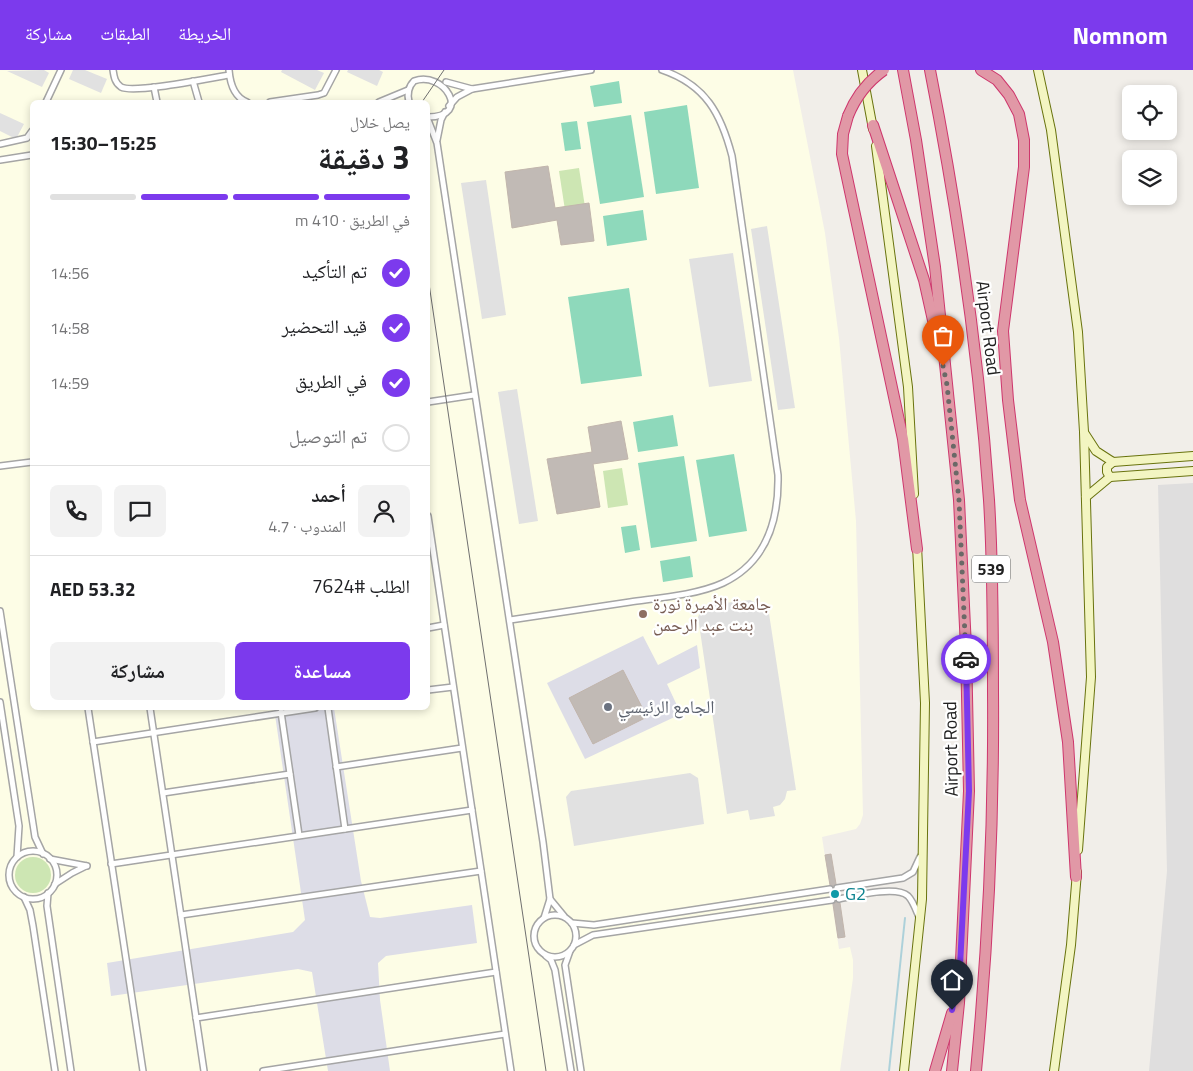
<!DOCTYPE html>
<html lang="ar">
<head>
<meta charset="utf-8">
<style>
	:root { --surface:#fff; --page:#f2f2f2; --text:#202124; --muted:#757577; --line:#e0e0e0; --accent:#7c3aed }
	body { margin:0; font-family:"Titillium Web","Noto Naskh Arabic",sans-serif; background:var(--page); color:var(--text); direction:rtl; height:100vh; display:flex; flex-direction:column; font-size:19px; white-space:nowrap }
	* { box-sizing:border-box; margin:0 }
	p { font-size:16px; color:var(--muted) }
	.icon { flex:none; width:28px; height:28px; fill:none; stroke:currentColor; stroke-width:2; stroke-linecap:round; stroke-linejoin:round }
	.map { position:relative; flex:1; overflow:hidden; direction:ltr }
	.sheet { position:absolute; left:30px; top:30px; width:400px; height:610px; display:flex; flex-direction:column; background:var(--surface); border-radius:8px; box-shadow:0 2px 8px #0003; direction:rtl }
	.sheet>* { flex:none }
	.fabs { position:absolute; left:1122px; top:15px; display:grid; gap:10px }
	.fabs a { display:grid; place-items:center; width:55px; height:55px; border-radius:8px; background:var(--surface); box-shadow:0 2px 8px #0003; font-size:25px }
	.pin { position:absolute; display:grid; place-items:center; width:42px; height:42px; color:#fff; margin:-51px -21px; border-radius:50% 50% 50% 0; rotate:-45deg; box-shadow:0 0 5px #0007 }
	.pin .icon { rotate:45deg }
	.courier { position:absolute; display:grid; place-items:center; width:50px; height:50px; margin:-25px; border:4px solid #7c3aed; border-radius:50%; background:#fff; color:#222; box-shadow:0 1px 6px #0007 }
	.summary em { font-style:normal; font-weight:700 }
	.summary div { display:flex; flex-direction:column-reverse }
	.summary { display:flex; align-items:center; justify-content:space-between; height:85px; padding:0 20px }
	h1 { font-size:32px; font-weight:700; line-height:38px }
	.bar { display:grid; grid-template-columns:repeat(4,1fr); gap:8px 5px; align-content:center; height:60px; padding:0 20px }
	.bar i { height:6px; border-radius:4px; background:var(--line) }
	.bar .selected { background:var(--accent) }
	.bar p { grid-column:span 4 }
	.line { display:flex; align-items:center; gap:12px; padding:0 20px; border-top:1px solid var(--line) }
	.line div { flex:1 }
	.round { display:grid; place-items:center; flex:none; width:52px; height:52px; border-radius:8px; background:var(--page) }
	ol { padding:0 20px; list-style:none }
	li { display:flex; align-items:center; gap:15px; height:55px }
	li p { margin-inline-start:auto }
	li .icon { padding:5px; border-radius:50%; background:var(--accent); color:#fff; stroke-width:4 }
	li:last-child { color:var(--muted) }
	li i { width:28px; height:28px; border:2px solid var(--line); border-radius:50% }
	.cta { display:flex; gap:10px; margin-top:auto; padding:10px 20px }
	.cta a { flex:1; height:58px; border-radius:8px; background:var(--accent); color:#fff; font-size:20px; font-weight:700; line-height:58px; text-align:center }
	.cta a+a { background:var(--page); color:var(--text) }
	header { display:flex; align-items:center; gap:30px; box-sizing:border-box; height:70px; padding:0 25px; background:var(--accent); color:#fff }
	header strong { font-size:24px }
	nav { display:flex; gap:28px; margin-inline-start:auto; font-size:18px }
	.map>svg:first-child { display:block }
	.residential { fill:#dfdede }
	.education { fill:#fdfde6; fill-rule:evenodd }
	.grass { fill:#cde6b3 }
	.pitch { fill:#8ed9bb }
	.parking { fill:#e1e1e1 }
	.plaza { fill:#dddde7 }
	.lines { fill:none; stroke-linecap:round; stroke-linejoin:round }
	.stream { stroke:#add1da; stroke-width:2 }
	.building { fill:#c1bab5; stroke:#c1b5ac }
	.street-casing { stroke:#a5a5a5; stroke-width:8 }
	.secondary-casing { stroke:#69730e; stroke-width:10 }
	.highway-casing { stroke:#ce376d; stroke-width:12 }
	.street { stroke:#fff; stroke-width:5 }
	.secondary { stroke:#f3f5c2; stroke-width:8 }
	.highway { stroke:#e198a6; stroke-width:10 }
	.tram { stroke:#6f6f6f; stroke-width:1 }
	.highway-bridge-casing { stroke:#ce376d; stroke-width:12; stroke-linecap:butt }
	.highway-bridge { stroke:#e198a6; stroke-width:10 }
	.done { stroke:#6a6967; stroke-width:5; stroke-dasharray:0 9 }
	.route { stroke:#7c3aed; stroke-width:6 }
	.education-dot { fill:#8d6e63; stroke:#fff; stroke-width:2 }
	.worship-dot { fill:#6b7280; stroke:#fff; stroke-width:2 }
	.culture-dot { fill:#0f9aa8; stroke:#fff; stroke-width:2 }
	.labels { text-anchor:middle; stroke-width:4.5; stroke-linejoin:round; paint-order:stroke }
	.shield { fill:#fff; stroke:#646464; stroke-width:1 }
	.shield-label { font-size:16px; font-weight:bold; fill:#212121 }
	.street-label { font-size:18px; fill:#212121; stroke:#fff }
	.education-label { font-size:18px; fill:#785e54; stroke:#fff; text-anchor:start }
	.worship-label { font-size:18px; fill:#5b616d; stroke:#fff; text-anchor:start }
	.culture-label { font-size:18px; fill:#0d838f; stroke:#fff; text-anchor:start }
</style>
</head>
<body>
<header>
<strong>Nomnom</strong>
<nav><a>الخريطة</a><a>الطبقات</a><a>مشاركة</a></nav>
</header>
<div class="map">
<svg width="1193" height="1001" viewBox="0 0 1193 1001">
	<rect width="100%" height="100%" fill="#f1eee9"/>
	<path class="residential" d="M1193,413V1001H1149L1167,801L1158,415Z"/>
	<path class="education" d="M0,0H793L825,163L839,268L856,451L863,745L860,754L856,759L822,767L839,879L850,877L853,890V908L840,1001H0ZM32,32H428V638H32Z"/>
	<g class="grass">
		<path d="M579,98L585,137L565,140L559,101Z"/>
		<path d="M622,398L628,435L608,438L603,401Z"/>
		<circle cx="33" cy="805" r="18"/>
	</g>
	<g class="pitch">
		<path d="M619,11L622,33L594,37L590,16Z"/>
		<path d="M687,35L699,118L656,124L644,42Z"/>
		<path d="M631,45L644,127L600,134L587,52Z"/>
		<path d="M577,51L581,79L565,81L561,53Z"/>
		<path d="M643,140L647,170L607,176L603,146Z"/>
		<path d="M629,218L642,306L581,314L568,227Z"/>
		<path d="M673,345L678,376L638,382L633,352Z"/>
		<path d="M734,384L747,461L709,467L696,390Z"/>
		<path d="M684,386L697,471L651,478L638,393Z"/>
		<path d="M636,455L640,480L625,483L621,457Z"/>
		<path d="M690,486L693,507L663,512L660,491Z"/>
	</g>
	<g class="parking">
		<path d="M44,0L49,3L42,17L7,1Z"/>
		<path d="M73,0H85L107,9L101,23L69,9Z"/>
		<path d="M282,0H317L324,3L315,20L281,2Z"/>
		<path d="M348,0H379L383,2L377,16L347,2Z"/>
		<path d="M0,43L24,54L16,69L0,61Z"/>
		<path d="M486,110L506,245L482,249L461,113Z"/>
		<path d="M767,156L795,338L778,340L751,159Z"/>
		<path d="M733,183L752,311L709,317L689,189Z"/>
		<path d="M517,319L538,451L519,454L498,322Z"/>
		<path d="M750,530L756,533L760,538L768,537L796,720L787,721L785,729L780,735L773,737L775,746L750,750L748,740L727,744L698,547L701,540L708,535Z"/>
		<path d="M690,703L698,708L704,754L574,776L566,727L571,721Z"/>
	</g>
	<g class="plaza">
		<path d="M643,566L658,595L697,575L700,598L667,614L681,644L585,689L547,613Z"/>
		<path d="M274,638H334L361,811L370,847L380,848L472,835L477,873L386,886L378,893L380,930L390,1001H328L312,902L298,899L111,926L107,893L293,862L305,850Z"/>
	</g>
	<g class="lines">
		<path class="stream" d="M889,1001L905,848"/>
	</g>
	<g class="building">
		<path d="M548,96L555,138L589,133L594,171L561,175L557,150L512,158L505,102Z"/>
		<path d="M621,351L628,389L593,394L600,437L557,444L547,389L592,382L588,357Z"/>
		<path d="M623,600L647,647L593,674L569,628Z"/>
		<path d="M831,784L836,814L833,816L830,815L825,785Z"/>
		<path d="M836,832L840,833L845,867L838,868L833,834Z"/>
	</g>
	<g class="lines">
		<defs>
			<g id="street">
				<path d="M113,0C114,7 115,13 121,17C134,24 210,8 229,5"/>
				<path d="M229,0C230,13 234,27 247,32"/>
				<path d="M193,11L199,32"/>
				<path d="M446,12L472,19"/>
				<path d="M154,17L157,32"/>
				<path d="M46,32L61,0"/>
				<path d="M270,32L318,25L324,23L336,0"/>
				<path d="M379,32L408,20"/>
				<path d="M409,32C407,24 408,17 414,11C444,0 473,47 428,47"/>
				<path d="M449,36L457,27L472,19L591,0"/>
				<path d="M428,50L437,73L543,772L550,829L544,848"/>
				<path d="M437,70L441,50L445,42"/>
				<path d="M0,74L27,68L32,61"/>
				<path d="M0,90L32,85"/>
				<path d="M428,332L474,325"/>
				<path d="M0,396L32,392"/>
				<path d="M428,446L511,1001"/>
				<path d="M0,541L33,754L35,767L43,784"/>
				<path d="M510,550C550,544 590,538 630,532C658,528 697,525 723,513C767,492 779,450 778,405L732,86C721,44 706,15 662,0"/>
				<path d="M428,558L444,555"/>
				<path d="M428,620L453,617"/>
				<path d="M0,632L19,756L17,787"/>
				<path d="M88,638L143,1001"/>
				<path d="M150,638L204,1001"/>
				<path d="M328,638L345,759"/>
				<path d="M281,642L299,765"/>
				<path d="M93,672L315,638"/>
				<path d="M336,697L462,678"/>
				<path d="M163,723L290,704"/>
				<circle cx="33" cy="805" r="24"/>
				<path d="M50,789L87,796"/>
				<path d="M111,794L472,740"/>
				<path d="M55,814L72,803L86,796"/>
				<path d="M837,818L903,808L913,802L920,787"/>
				<path d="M48,823L47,836L71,1001"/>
				<path d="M24,827L30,840L33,856L55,1001"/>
				<path d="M550,829L564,846"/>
				<path d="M839,829C854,826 896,815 908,826C913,831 916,840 919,847"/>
				<path d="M181,845L481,801"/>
				<circle cx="555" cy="866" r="21"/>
				<path d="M572,853L594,855L830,819"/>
				<path d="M574,875L593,865L832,830"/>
				<path d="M570,881L565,895L581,1001"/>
				<path d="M546,886L551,890L555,900L571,1001"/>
				<path d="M196,948L496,902"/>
				<path d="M263,1001L505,964"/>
			</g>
			<g id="secondary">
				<path d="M862,0L873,59"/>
				<path d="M1038,0L1051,60L1078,262L1084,362L1091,607L1078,780"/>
				<path d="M876,76L908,317L914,424"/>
				<path d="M1085,364L1096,381L1113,392L1193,386"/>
				<path d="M1110,407L1107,402V397L1113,392"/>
				<path d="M1086,427L1110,407L1193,401"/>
				<path d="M904,1001L922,829L925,633L917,476"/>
				<path d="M1054,1001L1071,875L1077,802"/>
			</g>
			<g id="highway">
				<path d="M903,0L916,70L935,197L959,430L966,578L969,721L959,933L952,1001"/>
				<path d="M930,0C958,142 979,286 989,430C993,494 993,559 993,622C994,749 988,875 976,1001"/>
				<path d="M981,0L997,10L1009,25L1019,44L1024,70V97L1003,261L1008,330L1020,430L1053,572L1068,672L1076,807"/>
				<path d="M848,46L843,64L842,84L903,369L917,479"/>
				<path d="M873,55L924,210L936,264"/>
				<path d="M935,1001L952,943"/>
			</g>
		</defs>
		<use href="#street" class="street-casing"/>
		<use href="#secondary" class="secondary-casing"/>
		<use href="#highway" class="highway-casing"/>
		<use href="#street" class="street"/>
		<use href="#secondary" class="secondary"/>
		<use href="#highway" class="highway"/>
		<g class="tram">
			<path d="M422,32L444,0"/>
			<path d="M428,207L546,1001"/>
		</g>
		<defs>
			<path id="highway-bridge" d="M848,46C856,26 867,12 884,0"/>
		</defs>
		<use href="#highway-bridge" class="highway-bridge-casing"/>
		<use href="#highway-bridge" class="highway-bridge"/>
	</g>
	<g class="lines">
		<path class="done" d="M943,296L947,315L959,430L966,589"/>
		<path class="route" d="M952,940L960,896L969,721L966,589"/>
	</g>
	<circle class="education-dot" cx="643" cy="544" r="5"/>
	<circle class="worship-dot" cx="608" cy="637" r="5"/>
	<circle class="culture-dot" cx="835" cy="824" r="5"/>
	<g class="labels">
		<rect class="shield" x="972" y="485.5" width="38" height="27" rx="4"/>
		<g class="shield-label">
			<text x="991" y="505">539</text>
		</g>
		<g class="street-label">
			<text transform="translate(988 258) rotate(83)" y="6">Airport Road</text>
			<text transform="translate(951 679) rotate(-91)" y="6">Airport Road</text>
		</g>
		<g class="education-label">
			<text x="653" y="540">جامعة الأميرة نورة<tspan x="653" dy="21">بنت عبد الرحمن</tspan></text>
		</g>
		<g class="worship-label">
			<text x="618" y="643">الجامع الرئيسي</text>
		</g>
		<g class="culture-label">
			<text x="845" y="830">G2</text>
		</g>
	</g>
</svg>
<div class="fabs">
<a><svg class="icon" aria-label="locate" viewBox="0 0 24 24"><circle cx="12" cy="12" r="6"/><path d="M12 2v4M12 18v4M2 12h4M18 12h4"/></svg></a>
<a><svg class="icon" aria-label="layers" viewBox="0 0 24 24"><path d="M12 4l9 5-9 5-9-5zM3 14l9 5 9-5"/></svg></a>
</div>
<div class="pin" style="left:943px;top:296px;background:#ea580c"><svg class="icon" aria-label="bag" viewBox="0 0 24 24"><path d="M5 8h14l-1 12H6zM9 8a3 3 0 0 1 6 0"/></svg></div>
<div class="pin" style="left:952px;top:940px;background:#1f2937"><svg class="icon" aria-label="home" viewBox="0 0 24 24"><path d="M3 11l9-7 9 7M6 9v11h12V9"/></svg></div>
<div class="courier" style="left:966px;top:589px"><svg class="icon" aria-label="car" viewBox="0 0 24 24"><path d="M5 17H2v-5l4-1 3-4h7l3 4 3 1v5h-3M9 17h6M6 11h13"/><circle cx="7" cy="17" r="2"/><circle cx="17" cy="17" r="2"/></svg></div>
<section class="sheet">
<div class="summary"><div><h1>3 دقيقة</h1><p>يصل خلال</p></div><em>15:25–15:30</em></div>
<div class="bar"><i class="selected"></i><i class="selected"></i><i class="selected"></i><i></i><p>في الطريق · 410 m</p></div>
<ol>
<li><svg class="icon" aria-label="check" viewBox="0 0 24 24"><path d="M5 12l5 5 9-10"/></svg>تم التأكيد<p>14:56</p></li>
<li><svg class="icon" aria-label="check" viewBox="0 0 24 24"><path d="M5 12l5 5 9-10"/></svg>قيد التحضير<p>14:58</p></li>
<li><svg class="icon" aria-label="check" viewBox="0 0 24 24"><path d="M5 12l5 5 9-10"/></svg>في الطريق<p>14:59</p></li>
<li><i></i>تم التوصيل</li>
</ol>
<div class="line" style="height:90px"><a class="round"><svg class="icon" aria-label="person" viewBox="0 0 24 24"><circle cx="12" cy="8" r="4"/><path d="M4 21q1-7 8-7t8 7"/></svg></a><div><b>أحمد</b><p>المندوب · 4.7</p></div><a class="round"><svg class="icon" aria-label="chat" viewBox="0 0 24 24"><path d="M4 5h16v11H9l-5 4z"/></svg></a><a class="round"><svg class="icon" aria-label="phone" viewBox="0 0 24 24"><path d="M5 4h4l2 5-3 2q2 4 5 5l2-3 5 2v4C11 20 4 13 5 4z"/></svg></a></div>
<div class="line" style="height:65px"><div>الطلب #7624</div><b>AED 53.32</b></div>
<div class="cta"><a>مساعدة</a><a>مشاركة</a></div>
</section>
</div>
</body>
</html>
